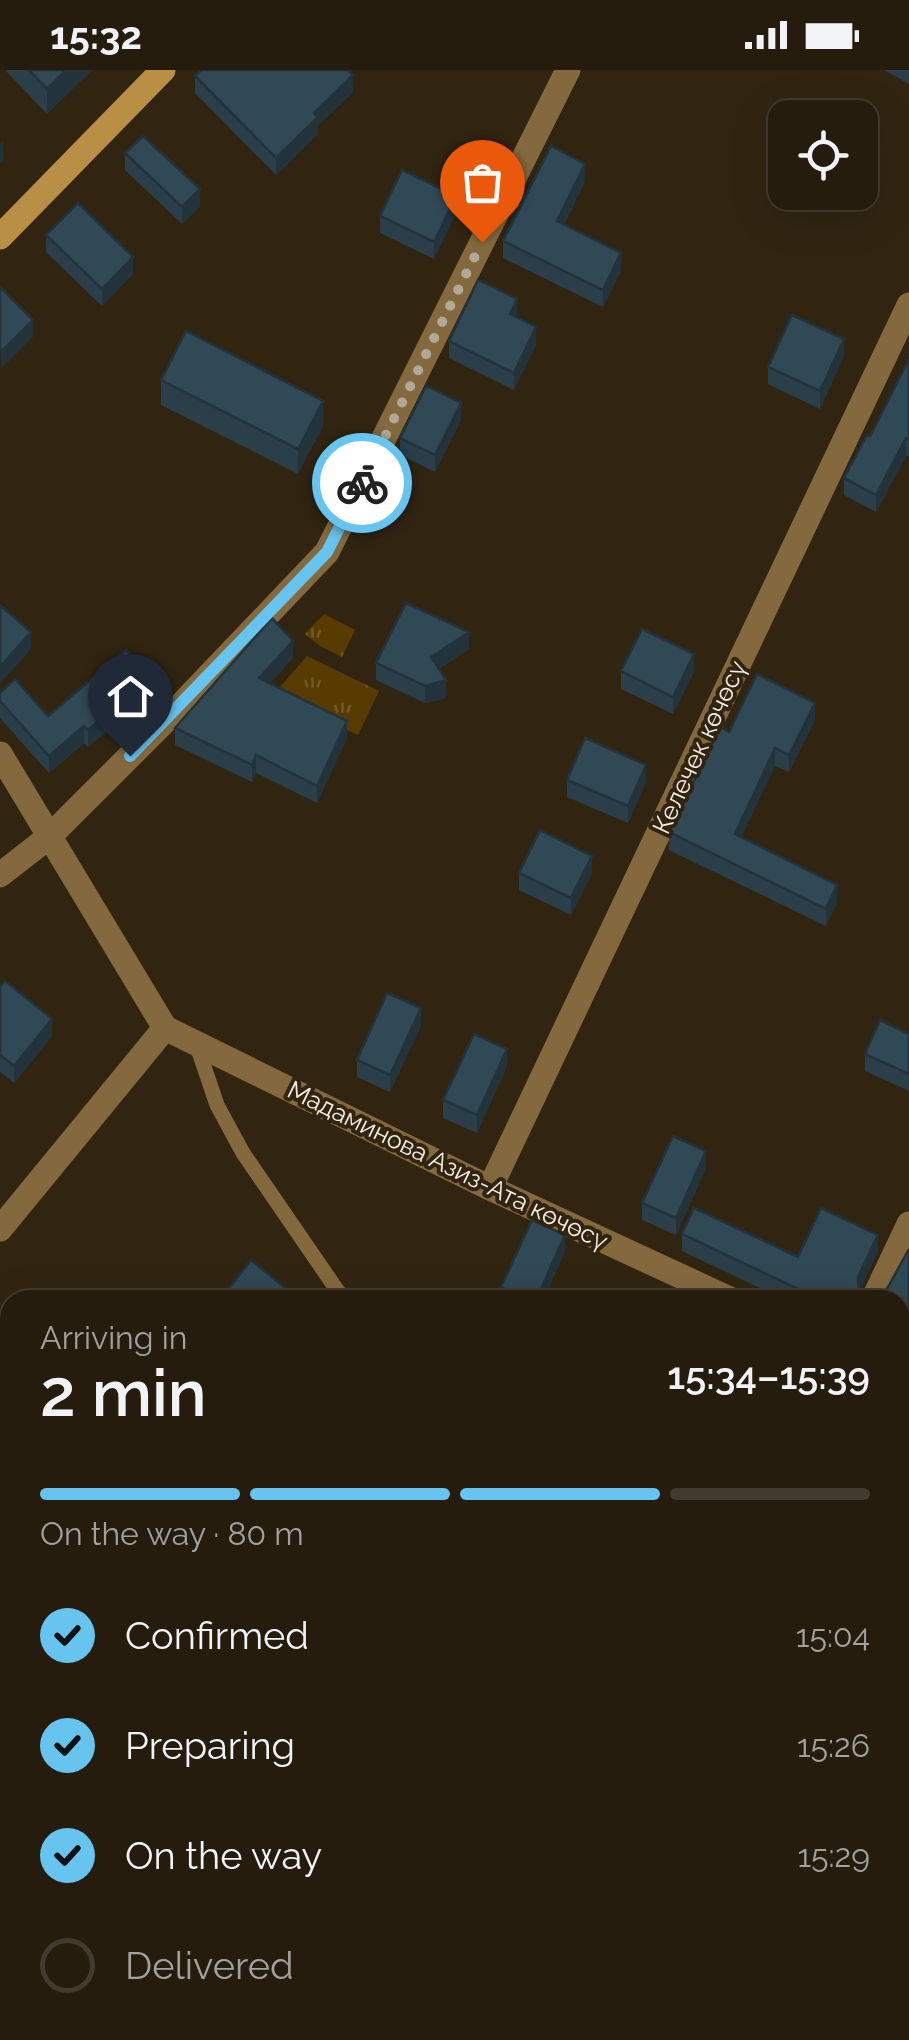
<!DOCTYPE html>
<html lang="en">
<head>
<meta charset="utf-8">
<style>
	:root { --surface:#251c0e; --page:#2d2517; --text:#f1f3f6; --muted:#a3a19e; --line:#423a2e; --accent:#66c4ef }
	body { margin:0; font-family:Raleway,sans-serif; background:var(--page); color:var(--text); height:100vh; display:flex; flex-direction:column; font-size:38px; white-space:nowrap }
	* { box-sizing:border-box; margin:0 }
	p { font-size:32px; color:var(--muted) }
	.icon { flex:none; width:55px; height:55px; fill:none; stroke:currentColor; stroke-width:2; stroke-linecap:round; stroke-linejoin:round }
	.map { position:relative; flex:1; overflow:hidden }
	.side { position:absolute; left:0px; top:1220px; width:910px; height:750px; display:flex; flex-direction:column; background:var(--surface); border-radius:30px 30px 0 0; box-shadow:0 10px 40px #0002,0 0 0 2px var(--line) }
	.side>* { flex:none }
	.controls { position:absolute; left:768px; top:30px; display:grid; gap:20px }
	.controls a { display:grid; place-items:center; width:110px; height:110px; border-radius:20px; background:var(--surface); box-shadow:0 10px 40px #0002,0 0 0 2px var(--line); font-size:50px }
	.pin { position:absolute; display:grid; place-items:center; width:85px; height:85px; color:#fff; margin:-102px -42px; border-radius:50% 50% 50% 0; rotate:-45deg; box-shadow:0 0 10px #0007 }
	.pin .icon { rotate:45deg }
	.courier { position:absolute; display:grid; place-items:center; width:100px; height:100px; margin:-50px; border:8px solid #66c4ef; border-radius:50%; background:#fff; color:#222; box-shadow:0 2px 12px #0007 }
	.headline em { font-style:normal; font-weight:600 }
	.headline div { display:flex; flex-direction:column-reverse }
	.headline { display:flex; align-items:center; justify-content:space-between; height:170px; padding:0 40px }
	h1 { font-size:65px; font-weight:600; line-height:75px }
	.bar { display:grid; grid-template-columns:repeat(4,1fr); gap:15px 10px; align-content:center; height:120px; padding:0 40px }
	.bar i { height:12px; border-radius:8px; background:var(--line) }
	.bar .on { background:var(--accent) }
	.bar p { grid-column:span 4 }
	ol { padding:0 40px; list-style:none }
	li { display:flex; align-items:center; gap:30px; height:110px }
	li p { margin-inline-start:auto }
	li .icon { padding:10px; border-radius:50%; background:var(--accent); color:#111; stroke-width:4 }
	li:last-child { color:var(--muted) }
	li i { width:55px; height:55px; border:5px solid var(--line); border-radius:50% }
	.status { display:flex; justify-content:space-between; align-items:center; height:70px; padding:0 50px; background:var(--surface); direction:ltr }
	.status svg { height:28px; fill:currentColor }
	.map>svg:first-child { display:block }
	.grass { fill:url(#grass-tufts) }
	.lines { fill:none; stroke-linecap:round; stroke-linejoin:round }
	.stream { stroke:#7f5b18; stroke-width:9 }
	.lane { stroke:#84693e; stroke-width:15 }
	.street { stroke:#84693e; stroke-width:25 }
	.secondary { stroke:#b98e45; stroke-width:25 }
	.wall { fill:#2a3f49 }
	.shaded-wall { fill:#22333c }
	.building { fill:#314955; stroke:#22333c; stroke-width:2.5 }
	.done { stroke:#b1a899; stroke-width:10; stroke-dasharray:0 18 }
	.route { stroke:#66c4ef; stroke-width:12 }
	.labels { text-anchor:middle; stroke-width:8; stroke-linejoin:round; paint-order:stroke }
	.street-label { font-size:25px; fill:#f6eee2; stroke:#312512 }
</style>
</head>
<body>
<div class="status"><b>15:32</b><svg viewBox="0 0 49 12"><path d="M0 12V9h3v3zM5 12V6h3v6zM10 12V3h3v9zM15 12V0h3v12zM26 1h20v11H26zM47 4h2v5h-2z"/></svg></div>
<div class="map">
<svg width="909" height="1970" viewBox="0 0 909 1970">
	<defs>
		<pattern id="grass-tufts" width="24" height="20" patternUnits="userSpaceOnUse" patternTransform="scale(2.5)"><rect width="24" height="20" fill="#583b00"/><path d="M3 7l-1-3M5 7V3M7 7l1-3M15 17l-1-3M17 17v-4M19 17l1-3" fill="none" stroke="#715825"/></pattern>
	</defs>
	<rect width="100%" height="100%" fill="#312512"/>
	<g class="grass">
		<path d="M324,544L355,560L342,587L320,576L305,564Z"/>
		<path d="M307,586L379,621L358,665L273,625Z"/>
	</g>
	<g class="lines">
		<g class="stream">
			<path d="M0,1436L10,1445"/>
			<path d="M696,1960L716,1970"/>
		</g>
		<path class="lane" d="M196,973L217,1035L243,1083L337,1220L346,1230"/>
		<g class="street">
			<path d="M0,684L165,958"/>
			<path d="M0,805L50,766L183,633L327,482L568,0"/>
			<path d="M165,958L490,1118L732,1230"/>
			<path d="M490,1118L909,235"/>
			<path d="M0,1159L165,958"/>
			<path d="M873,1230L909,1154"/>
			<path d="M900,1309L909,1313"/>
			<path d="M475,1960L488,1970"/>
			<path d="M507,1970L515,1960"/>
		</g>
		<g class="secondary">
			<path d="M0,167L163,0"/>
			<path d="M0,1591L10,1599"/>
			<path d="M127,1970L136,1960"/>
			<path d="M216,1970L226,1960"/>
		</g>
	</g>
	<g class="wall">
		<path d="M5,0H92L47,44Z"/>
		<path d="M884,0H909V14Z"/>
		<path d="M195,6L353,22L318,56V64L276,105L195,23Z"/>
		<path d="M125,83L200,136L182,154L125,100Z"/>
		<path d="M585,111L564,155L621,200L603,237L503,188V171Z"/>
		<path d="M456,143L434,189L380,163V146Z"/>
		<path d="M46,165L133,204L102,236L46,182Z"/>
		<path d="M516,247L536,274L514,320L449,288V271Z"/>
		<path d="M844,286L820,339L768,314V297Z"/>
		<path d="M909,289V387L906,386L876,442L844,425V408L870,366Z"/>
		<path d="M161,310L323,356L298,404L161,335Z"/>
		<path d="M461,350L435,402L400,385V368Z"/>
		<path d="M469,579L439,599L446,628L425,633L376,610V593Z"/>
		<path d="M293,588L270,613L347,668L317,733L256,703L252,712L175,675V658Z"/>
		<path d="M621,601L694,602L673,644L621,619Z"/>
		<path d="M0,623L48,646L150,624L88,677L84,673L49,703L0,648Z"/>
		<path d="M815,650L789,702L775,696L741,767L837,832L826,856L669,780V762L729,662Z"/>
		<path d="M567,710L646,712L628,753L567,727Z"/>
		<path d="M519,803H592L571,845L519,820Z"/>
		<path d="M0,917L52,966L14,1013L0,1002Z"/>
		<path d="M421,956L390,1022L357,1007V990Z"/>
		<path d="M909,964V1021L865,1001V984Z"/>
		<path d="M507,996L477,1063L443,1048V1030Z"/>
		<path d="M706,1098L676,1165L642,1150V1133Z"/>
		<path d="M682,1164L798,1187L878,1182L859,1221L865,1227L875,1229L883,1226L909,1179V1278L900,1274V1230H785L682,1181Z"/>
		<path d="M565,1182L543,1230H501V1217Z"/>
		<path d="M10,1282V1323L2,1316V1291Z"/>
		<path d="M0,1737L10,1746V1877L0,1867Z"/>
	</g>
	<g class="shaded-wall">
		<path d="M66,0H92L47,44V19Z"/>
		<path d="M353,5V22L318,56V64L276,105V88L314,43Z"/>
		<path d="M3,71V91L0,94V75Z"/>
		<path d="M585,94V111L557,169V151Z"/>
		<path d="M200,119V136L182,154V137Z"/>
		<path d="M456,126V143L434,189V172Z"/>
		<path d="M621,183V200L603,237V220Z"/>
		<path d="M133,187V204L102,236V219Z"/>
		<path d="M517,229V246L510,244Z"/>
		<path d="M33,250V267L1,299V282Z"/>
		<path d="M536,257V274L514,320V303Z"/>
		<path d="M844,269V286L820,339V321Z"/>
		<path d="M323,331V356L298,404V379Z"/>
		<path d="M461,333V350L435,402V385Z"/>
		<path d="M906,368V386L876,442V425Z"/>
		<path d="M31,562V579L0,614V597Z"/>
		<path d="M469,562V579L431,604V587Z"/>
		<path d="M293,571V588L259,625V608Z"/>
		<path d="M694,584V602L673,644V627Z"/>
		<path d="M150,607V624L88,677V660Z"/>
		<path d="M446,610V628L425,633V616Z"/>
		<path d="M815,633V650L789,702V685Z"/>
		<path d="M347,651V668L317,733V716Z"/>
		<path d="M84,656V673L49,703V686Z"/>
		<path d="M775,678V696L735,781V764Z"/>
		<path d="M256,685V703L252,712V695Z"/>
		<path d="M646,695V712L628,753V736Z"/>
		<path d="M592,786V803L571,845V828Z"/>
		<path d="M837,815V832L826,856V839Z"/>
		<path d="M421,938V956L390,1022V1005Z"/>
		<path d="M52,949V966L14,1013V996Z"/>
		<path d="M507,979V996L477,1063V1045Z"/>
		<path d="M706,1081V1098L676,1165V1148Z"/>
		<path d="M565,1165V1182L543,1230H536Z"/>
		<path d="M878,1165V1182L858,1224V1207Z"/>
		<path d="M909,1393V1410L900,1430V1413Z"/>
		<path d="M23,1960L24,1970H13Z"/>
		<path d="M27,1960H45V1970H25V1961Z"/>
	</g>
	<g class="building">
		<path d="M29,0H66L47,19Z"/>
		<path d="M201,0H348L353,5L314,43L318,47L276,88L195,6Z"/>
		<path d="M143,66L200,119L182,137L125,83Z"/>
		<path d="M551,76L585,94L557,151L621,183L603,220L503,171Z"/>
		<path d="M402,100L456,126L434,172L380,146Z"/>
		<path d="M78,133L133,187L102,219L46,165Z"/>
		<path d="M478,210L517,229L510,244L536,257L514,303L449,271Z"/>
		<path d="M0,217L33,250L1,282L0,281Z"/>
		<path d="M792,245L844,269L820,321L768,297Z"/>
		<path d="M186,261L323,331L298,379L161,310Z"/>
		<path d="M909,289V370L906,368L876,425L844,408L867,365L870,366Z"/>
		<path d="M426,316L461,333L435,385L400,368Z"/>
		<path d="M406,533L469,562L431,587L446,610L425,616L376,593Z"/>
		<path d="M0,535L31,562L0,597Z"/>
		<path d="M272,548L293,571L259,608L347,651L317,716L256,685L252,695L175,658Z"/>
		<path d="M642,559L694,584L673,627L621,601Z"/>
		<path d="M126,580L150,607L88,660L84,656L49,686L0,631V623L15,609L48,646Z"/>
		<path d="M757,604L815,633L789,685L775,678L735,764L837,815L826,839L669,762L720,657L729,662Z"/>
		<path d="M585,668L646,695L628,736L567,710Z"/>
		<path d="M540,760L592,786L571,828L519,803Z"/>
		<path d="M5,911L52,949L14,996L0,985V917Z"/>
		<path d="M387,923L421,938L390,1005L357,990Z"/>
		<path d="M880,950L909,964V1004L865,984Z"/>
		<path d="M474,964L507,979L477,1045L443,1030Z"/>
		<path d="M673,1066L706,1081L676,1148L642,1133Z"/>
		<path d="M694,1138L798,1187L821,1138L878,1165L858,1207L859,1221L865,1227L875,1229L883,1226L909,1179V1261L900,1257V1230H821L682,1164Z"/>
		<path d="M532,1150L565,1165L536,1230H531L501,1217Z"/>
		<path d="M251,1190L300,1230H220Z"/>
		<path d="M10,1282V1298L2,1291Z"/>
		<path d="M900,1333L909,1337V1393L900,1413Z"/>
		<path d="M0,1737L10,1746V1817L0,1808Z"/>
		<path d="M10,1822V1853L0,1843V1833Z"/>
		<path d="M0,1898L10,1908V1960H23L13,1970H0Z"/>
		<path d="M269,1960H281L292,1970H260Z"/>
		<path d="M353,1960H373L385,1970H345Z"/>
		<path d="M578,1960H591L604,1970H570Z"/>
	</g>
	<g class="lines">
		<path class="done" d="M362,413L482,172"/>
		<path class="route" d="M130,686L327,482L362,413"/>
	</g>
	<g class="labels">
		<g class="street-label">
			<text transform="translate(699 677) rotate(-65)" y="9">Келечек көчөсү</text>
			<text transform="translate(448 1095) rotate(26)" y="9">Мадаминова Азиз-Ата көчөсү</text>
		</g>
	</g>
</svg>
<div class="controls">
<a><svg class="icon" aria-label="locate" viewBox="0 0 24 24"><circle cx="12" cy="12" r="6"/><path d="M12 2v4M12 18v4M2 12h4M18 12h4"/></svg></a>
</div>
<div class="pin" style="left:482px;top:172px;background:#ea580c"><svg class="icon" aria-label="bag" viewBox="0 0 24 24"><path d="M5 8h14l-1 12H6zM9 8a3 3 0 0 1 6 0"/></svg></div>
<div class="pin" style="left:130px;top:686px;background:#1f2937"><svg class="icon" aria-label="home" viewBox="0 0 24 24"><path d="M3 11l9-7 9 7M6 9v11h12V9"/></svg></div>
<div class="courier" style="left:362px;top:413px"><svg class="icon" aria-label="bike" viewBox="0 0 24 24"><circle cx="6" cy="16" r="4"/><circle cx="18" cy="16" r="4"/><path d="M6 16l4-8h5l3 8M10 8l3 8H6M13 5h3"/></svg></div>
<section class="side">
<div class="headline"><div><h1>2 min</h1><p>Arriving in</p></div><em>15:34–15:39</em></div>
<div class="bar"><i class="on"></i><i class="on"></i><i class="on"></i><i></i><p>On the way · 80 m</p></div>
<ol>
<li><svg class="icon" aria-label="check" viewBox="0 0 24 24"><path d="M5 12l5 5 9-10"/></svg>Confirmed<p>15:04</p></li>
<li><svg class="icon" aria-label="check" viewBox="0 0 24 24"><path d="M5 12l5 5 9-10"/></svg>Preparing<p>15:26</p></li>
<li><svg class="icon" aria-label="check" viewBox="0 0 24 24"><path d="M5 12l5 5 9-10"/></svg>On the way<p>15:29</p></li>
<li><i></i>Delivered</li>
</ol>
</section>
</div>
</body>
</html>
